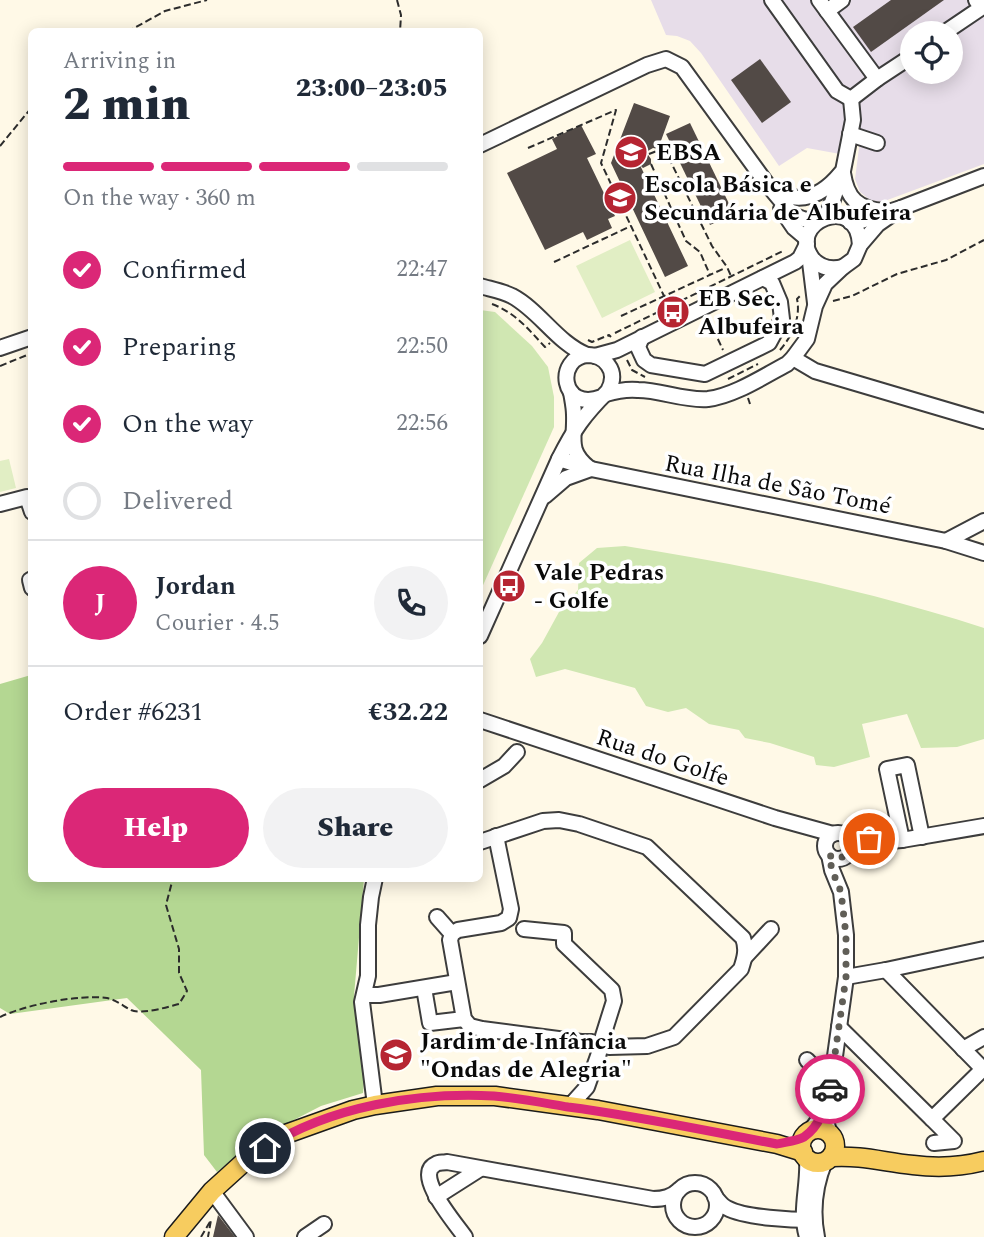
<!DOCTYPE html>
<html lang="en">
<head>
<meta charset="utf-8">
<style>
	:root { --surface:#fff; --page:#f2f2f3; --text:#1f2937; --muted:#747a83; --line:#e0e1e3; --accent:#db2777 }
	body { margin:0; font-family:Spectral,serif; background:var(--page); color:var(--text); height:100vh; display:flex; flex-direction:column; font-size:26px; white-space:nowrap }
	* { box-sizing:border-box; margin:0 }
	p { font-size:23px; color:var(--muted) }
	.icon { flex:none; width:38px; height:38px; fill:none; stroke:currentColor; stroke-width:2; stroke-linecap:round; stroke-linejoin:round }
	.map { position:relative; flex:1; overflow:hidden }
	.panel { position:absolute; left:28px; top:28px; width:455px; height:854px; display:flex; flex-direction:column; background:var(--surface); border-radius:10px; box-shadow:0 4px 18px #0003 }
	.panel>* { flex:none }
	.controls { position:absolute; left:900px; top:21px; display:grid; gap:14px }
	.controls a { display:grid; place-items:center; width:63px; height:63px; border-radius:50%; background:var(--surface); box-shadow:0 4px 18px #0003; font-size:35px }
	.pin { position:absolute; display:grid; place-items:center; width:60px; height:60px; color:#fff; margin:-30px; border:4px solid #fff; border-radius:50%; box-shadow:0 2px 7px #0007 }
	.courier { position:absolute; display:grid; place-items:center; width:70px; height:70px; margin:-35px; border:5px solid #db2777; border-radius:50%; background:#fff; color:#222; box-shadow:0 2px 9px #0007 }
	.head em { font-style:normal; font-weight:800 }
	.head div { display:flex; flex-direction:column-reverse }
	.head { display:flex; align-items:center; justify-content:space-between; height:119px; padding:0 35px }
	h1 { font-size:46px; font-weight:800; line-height:52px }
	.bar { display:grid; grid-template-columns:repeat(4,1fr); gap:10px 7px; align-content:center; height:84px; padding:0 35px }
	.bar i { height:9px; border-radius:5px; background:var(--line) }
	.bar .current { background:var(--accent) }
	.bar p { grid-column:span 4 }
	.line { display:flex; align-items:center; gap:18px; padding:0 35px; border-top:2px solid var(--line) }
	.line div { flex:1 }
	.round { display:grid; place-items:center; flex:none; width:74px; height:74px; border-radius:37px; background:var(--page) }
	ol { padding:0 35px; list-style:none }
	li { display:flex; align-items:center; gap:21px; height:77px }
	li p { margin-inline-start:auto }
	li .icon { padding:7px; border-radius:50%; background:var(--accent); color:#fff; stroke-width:4 }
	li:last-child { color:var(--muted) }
	li i { width:38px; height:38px; border:4px solid var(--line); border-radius:50% }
	.button { display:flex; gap:14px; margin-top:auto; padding:14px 35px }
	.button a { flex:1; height:80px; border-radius:42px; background:var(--accent); color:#fff; font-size:28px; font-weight:800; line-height:80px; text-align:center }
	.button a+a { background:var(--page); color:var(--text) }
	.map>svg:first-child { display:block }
	.industrial { fill:#e7dde9; fill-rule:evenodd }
	.green { fill:#d0e7b2 }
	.forest { fill:#b4d792 }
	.pitch { fill:#e1eec4 }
	.building { fill:#524a46 }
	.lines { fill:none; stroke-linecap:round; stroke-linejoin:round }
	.minor-casing { stroke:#3d3d3d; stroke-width:18 }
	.major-casing { stroke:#1b1b1b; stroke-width:21 }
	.path { stroke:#2c2c2c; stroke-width:2; stroke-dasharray:7 3.5; stroke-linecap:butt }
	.minor { stroke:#fff; stroke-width:14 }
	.major { stroke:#f7cc5f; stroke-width:18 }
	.done { stroke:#605e57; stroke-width:7; stroke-dasharray:0 12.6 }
	.route { stroke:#db2777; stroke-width:9 }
	.labels { text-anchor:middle; stroke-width:7; stroke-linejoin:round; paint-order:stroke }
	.poi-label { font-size:24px; font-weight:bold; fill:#0a0a0a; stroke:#fff; text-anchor:start }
	.street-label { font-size:24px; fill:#0a0a0a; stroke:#fff }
</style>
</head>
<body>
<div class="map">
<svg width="984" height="1237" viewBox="0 0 984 1237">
	<rect width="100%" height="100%" fill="#fff9e7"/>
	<path class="industrial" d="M651,0H984V164L882,202L870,200L860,192L855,179L860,140L840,154L807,148L779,166L701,53L690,41L677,36L666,35ZM912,33H950V72H912Z"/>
	<g class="green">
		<path d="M480,310L495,312L532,346L548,367L554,397V427L480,592Z"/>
		<path d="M625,546C746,565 867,590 984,628V739L957,747L921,748L907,714L862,724L870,757L834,767L816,765L814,757L770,743L745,738L739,730L709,724L686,708L668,712L646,706L635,688L565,669L536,677L530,659L542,643L559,612L578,590L579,563L597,548Z"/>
	</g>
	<path class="forest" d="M31,675L32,878L364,879L354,996L365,1070L363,1093L321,1106L255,1140L217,1172L204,1155L201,1070L127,998L10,1014L0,1008V684Z"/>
	<g class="pitch">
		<path d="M630,240L655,292L602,318L576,266Z"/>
		<path d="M9,459L16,488L0,492V461Z"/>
	</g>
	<g class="building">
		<path d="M891,0H944L871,52L853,27Z"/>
		<path d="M760,59L791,102L762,123L731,80Z"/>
		<path d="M634,103L670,116L658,149L653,148L646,152L651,159V164L643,168L640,165L688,266L665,277L611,163Z"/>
		<path d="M690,123L734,214L710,225L666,134Z"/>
		<path d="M581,125L596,154L587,158L615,216L608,219L612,228L587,240L583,232L545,250L507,173L557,149L552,139Z"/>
		<path d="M218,1215L235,1237H213Z"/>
	</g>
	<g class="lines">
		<defs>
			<g id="minor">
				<path d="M772,0L837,91L851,99"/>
				<path d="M819,0L877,79L851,99"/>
				<path d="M827,11L842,0"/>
				<path d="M944,33L981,8L976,0"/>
				<path d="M877,79L912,56"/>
				<path d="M850,134L877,143"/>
				<path d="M480,145L647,65L666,59L682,67L767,184L793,215L803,219L811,221L821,219"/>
				<path d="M843,173C847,199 858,209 884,211"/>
				<path d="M774,189C799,207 823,195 841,173"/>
				<path d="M781,209L794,228L807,239"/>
				<path d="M824,218L830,208L843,171L853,120L851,99"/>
				<path d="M850,222L861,221L901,208L984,176"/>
				<path d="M809,254L815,303"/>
				<path d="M843,267C831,270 820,268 812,258C786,223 857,191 860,245"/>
				<path d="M480,286C490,289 502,291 512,296C540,311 557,343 587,355"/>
				<path d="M642,337L638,347L644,360L651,365L705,374L769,343L782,319L780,302L772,283L763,278"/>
				<path d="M0,348L32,337"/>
				<path d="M595,356L617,350L795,262L800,258L807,244"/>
				<path d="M793,358L815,371L984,421"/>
				<path d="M571,392C572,399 574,407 574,415C575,439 567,450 589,468"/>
				<path d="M606,394C616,391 627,389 638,390C661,390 684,401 708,399C734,396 764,376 787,364L793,358L807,339L815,306L825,284L843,267L854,259L860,245L878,224L901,208"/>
				<path d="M559,459L591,469L946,541L984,553"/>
				<path d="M545,496L566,478L591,469"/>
				<path d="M0,504L27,497L32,512"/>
				<path d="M946,541L984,521"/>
				<path d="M32,579L30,580L32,588"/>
				<path d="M480,636L559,459C574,429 584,415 608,391C613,382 614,373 608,365C604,359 596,355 588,355C555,357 560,413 602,397"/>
				<path d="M480,720L775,818L833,834"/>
				<path d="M480,780L504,766L517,752"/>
				<circle cx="838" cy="846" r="13"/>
				<path d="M496,836L511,909L509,918L501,923L458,930L452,934L450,940L464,1019L470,1026L482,1029L581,1042H592"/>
				<path d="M849,838L889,841L902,840L984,826"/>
				<path d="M902,840L887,769L907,765L922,837"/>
				<path d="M480,842L543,821L559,820L579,824L647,847L743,938C747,949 745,957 741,969L674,1037L647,1046L609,1047"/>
				<path d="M375,878L371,897L368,925V976L362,1002L375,1105"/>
				<path d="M437,917L452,934"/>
				<path d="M524,929L564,933V944L612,990L614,1001L603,1036"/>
				<path d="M745,957L771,929"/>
				<path d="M846,977L886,970L984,949"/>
				<path d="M424,988L430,1023L464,1019"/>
				<path d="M365,995H379L457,982"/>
				<path d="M839,1027L932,1119L983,1069L886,970"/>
				<path d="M963,1049L984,1037"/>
				<path d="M807,1060L831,1085"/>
				<path d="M569,1107L587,1087L599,1053"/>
				<path d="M824,1112L829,1132"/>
				<path d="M932,1119L954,1141L934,1143"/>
				<path d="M811,1130L824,1112L831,1085L846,977V935L841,892L832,870L829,855"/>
				<circle cx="695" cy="1205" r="22"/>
				<path d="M212,1191L246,1237"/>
				<path d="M436,1197L480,1169"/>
				<path d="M715,1197C719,1201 722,1206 727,1208C745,1218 793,1220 814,1220"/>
				<path d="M305,1237L324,1224"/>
				<path d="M465,1237C457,1225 412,1174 436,1164C439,1162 443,1163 447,1162L653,1199C664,1199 671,1197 679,1190"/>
				<path d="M807,1237C799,1211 809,1185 807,1159"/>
				<path d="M817,1237C812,1212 815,1185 825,1161"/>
			</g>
			<g id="major">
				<circle cx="818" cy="1146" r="17"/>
				<path d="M831,1157C862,1155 883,1162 913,1165C937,1168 961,1167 984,1161"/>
				<path d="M174,1237L212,1191L244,1162L286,1134L353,1110L375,1105L437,1096H495L598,1110L777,1144L803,1152"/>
			</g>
		</defs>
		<use href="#minor" class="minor-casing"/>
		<use href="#major" class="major-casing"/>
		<g class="path">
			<path d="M397,0L401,15L400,32"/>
			<path d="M127,32L165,11L207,0"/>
			<path d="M0,146L32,107"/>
			<path d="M528,148L616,110L601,163L631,226"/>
			<path d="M664,148L712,246L727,267L731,276"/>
			<path d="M649,154L672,145"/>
			<path d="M651,164L686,241L700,252L710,275"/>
			<path d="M554,262L631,226L664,296"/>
			<path d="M833,301L852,296L897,274L946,260L984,240"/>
			<path d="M492,304C516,313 529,330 545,347L550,343"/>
			<path d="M621,316L725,268"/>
			<path d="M709,320L723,350"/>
			<path d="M615,333L783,251"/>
			<path d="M588,340L592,342L609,335L611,337"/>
			<path d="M780,350C792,336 801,318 797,299L800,296"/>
			<path d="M627,360L632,370L645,377"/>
			<path d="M0,366L32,353"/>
			<path d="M728,379L758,364"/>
			<path d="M748,398L750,404"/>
			<path d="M0,1017C25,1005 79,994 107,998C116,1000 123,1006 131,1010C142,1015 167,1007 179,1004L187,991L179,973V949L166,905L173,878"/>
			<path d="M201,1237L211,1220L208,1237"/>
		</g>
		<use href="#minor" class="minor"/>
		<use href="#major" class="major"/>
	</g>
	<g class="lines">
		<path class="done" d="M830,1089L846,977V935L841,892L832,870L829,855L836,859L848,855L852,846L849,838L869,839"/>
		<path class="route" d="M265,1148C330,1106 418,1092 494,1096C519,1098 544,1103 568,1107C638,1116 707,1131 777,1144C785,1142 797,1141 804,1137C820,1126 826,1106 830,1089"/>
	</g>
	<defs>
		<symbol id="school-disc" viewBox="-11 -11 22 22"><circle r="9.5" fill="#b62532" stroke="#fff"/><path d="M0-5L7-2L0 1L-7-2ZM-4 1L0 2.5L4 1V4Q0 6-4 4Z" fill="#fff"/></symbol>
		<symbol id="bus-disc" viewBox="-11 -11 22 22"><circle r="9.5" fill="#b62532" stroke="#fff"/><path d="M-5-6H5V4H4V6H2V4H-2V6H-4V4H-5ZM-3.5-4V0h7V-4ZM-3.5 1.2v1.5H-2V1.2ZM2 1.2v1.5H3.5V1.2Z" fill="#fff"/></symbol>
	</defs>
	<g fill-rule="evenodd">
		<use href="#school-disc" x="612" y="133" width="38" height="38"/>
		<use href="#school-disc" x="601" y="179" width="38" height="38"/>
		<use href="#bus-disc" x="654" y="293" width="38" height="38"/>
		<use href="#bus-disc" x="490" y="567" width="38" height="38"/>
		<use href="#school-disc" x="377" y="1036" width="38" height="38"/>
	</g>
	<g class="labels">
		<g class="poi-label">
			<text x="656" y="160">EBSA</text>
			<text x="644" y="192">Escola Básica e<tspan x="644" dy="28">Secundária de Albufeira</tspan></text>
			<text x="698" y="306">EB Sec.<tspan x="698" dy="28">Albufeira</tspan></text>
			<text x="534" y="580">Vale Pedras<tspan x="534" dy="28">- Golfe</tspan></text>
			<text x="420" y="1049">Jardim de Infância<tspan x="420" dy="28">"Ondas de Alegria"</tspan></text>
		</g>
		<g class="street-label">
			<text transform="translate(778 484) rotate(11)" y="8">Rua Ilha de São Tomé</text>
			<text transform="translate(663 757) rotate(18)" y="8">Rua do Golfe</text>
		</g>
	</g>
</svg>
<div class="controls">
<a><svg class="icon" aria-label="locate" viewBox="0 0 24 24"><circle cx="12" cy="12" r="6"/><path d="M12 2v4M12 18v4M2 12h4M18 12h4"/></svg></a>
</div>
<div class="pin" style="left:869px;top:839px;background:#ea580c"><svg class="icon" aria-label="bag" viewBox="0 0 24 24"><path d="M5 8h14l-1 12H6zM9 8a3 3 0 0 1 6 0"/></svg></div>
<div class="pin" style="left:265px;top:1148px;background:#1f2937"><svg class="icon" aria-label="home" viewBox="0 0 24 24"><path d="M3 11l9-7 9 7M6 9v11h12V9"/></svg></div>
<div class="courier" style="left:830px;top:1089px"><svg class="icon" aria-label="car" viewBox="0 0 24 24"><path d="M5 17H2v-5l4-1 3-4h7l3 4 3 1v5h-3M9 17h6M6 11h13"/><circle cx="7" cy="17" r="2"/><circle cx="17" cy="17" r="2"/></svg></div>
<section class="panel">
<div class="head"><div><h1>2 min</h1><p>Arriving in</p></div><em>23:00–23:05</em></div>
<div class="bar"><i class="current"></i><i class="current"></i><i class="current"></i><i></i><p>On the way · 360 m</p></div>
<ol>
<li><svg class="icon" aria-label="check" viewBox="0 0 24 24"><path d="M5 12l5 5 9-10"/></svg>Confirmed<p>22:47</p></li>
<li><svg class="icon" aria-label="check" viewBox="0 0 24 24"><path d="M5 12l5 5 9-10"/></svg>Preparing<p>22:50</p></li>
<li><svg class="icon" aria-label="check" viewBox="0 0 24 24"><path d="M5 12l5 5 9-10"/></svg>On the way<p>22:56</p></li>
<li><i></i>Delivered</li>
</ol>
<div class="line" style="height:126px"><b class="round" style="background:var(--accent);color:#fff">J</b><div><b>Jordan</b><p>Courier · 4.5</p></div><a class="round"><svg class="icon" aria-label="phone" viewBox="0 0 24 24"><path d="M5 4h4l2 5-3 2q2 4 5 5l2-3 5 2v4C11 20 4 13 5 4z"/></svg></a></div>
<div class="line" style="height:91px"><div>Order #6231</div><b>€32.22</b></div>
<div class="button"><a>Help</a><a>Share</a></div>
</section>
</div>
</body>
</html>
